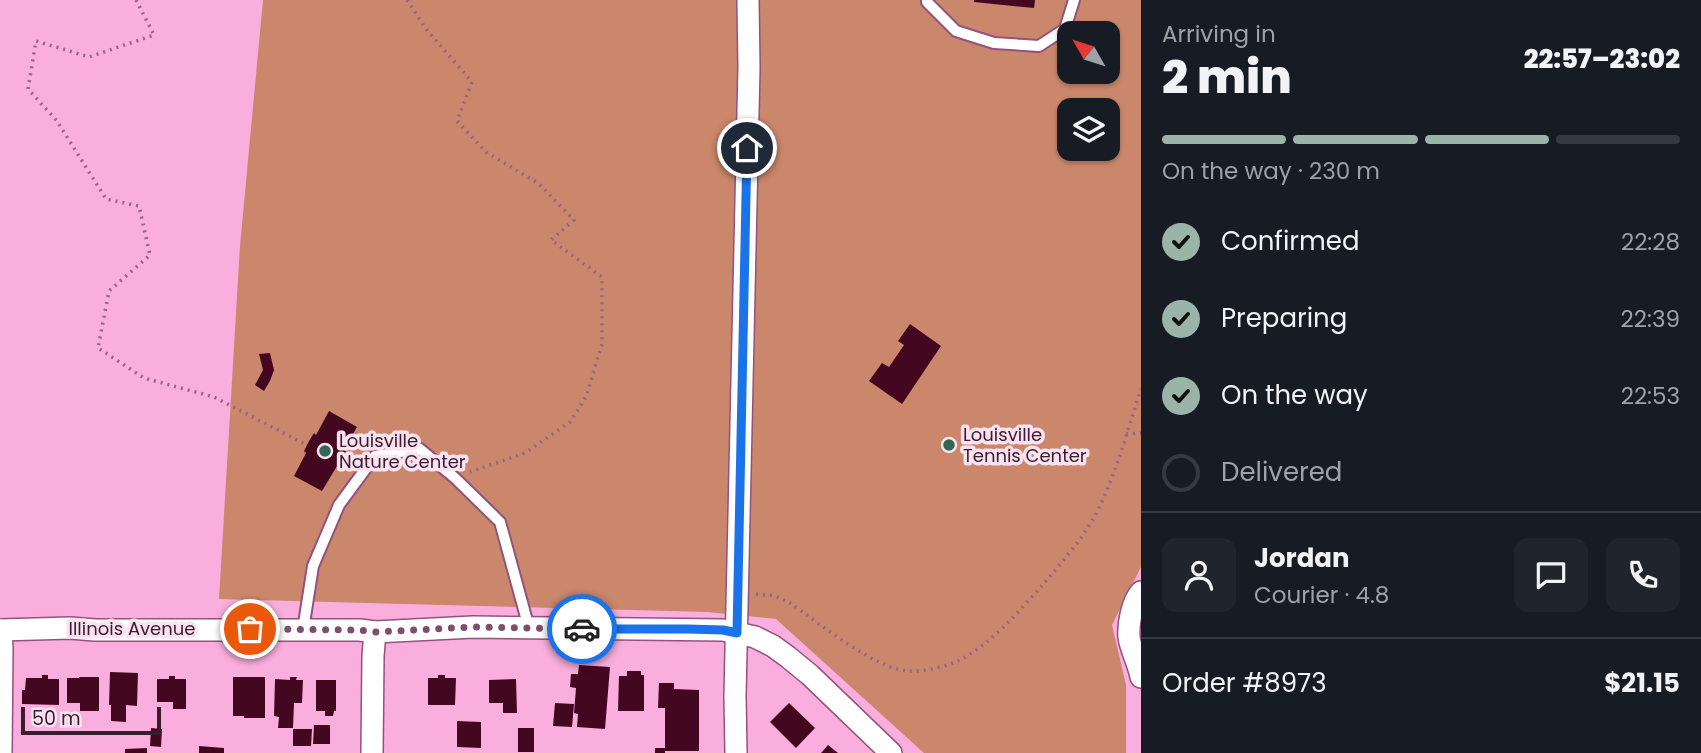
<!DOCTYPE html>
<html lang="en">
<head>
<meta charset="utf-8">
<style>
	:root { --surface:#171b24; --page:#20242c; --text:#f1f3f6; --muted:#9ea1a6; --line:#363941; --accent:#9ab4aa }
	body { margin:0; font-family:Poppins,sans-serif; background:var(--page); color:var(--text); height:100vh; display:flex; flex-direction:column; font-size:26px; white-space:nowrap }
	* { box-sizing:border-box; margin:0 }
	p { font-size:23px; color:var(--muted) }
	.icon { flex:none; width:38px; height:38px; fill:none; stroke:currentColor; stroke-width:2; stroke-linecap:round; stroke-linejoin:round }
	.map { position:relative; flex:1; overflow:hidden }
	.drawer { display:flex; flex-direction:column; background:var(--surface); width:560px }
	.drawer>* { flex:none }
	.needle { width:46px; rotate:309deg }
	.buttons { position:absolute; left:1057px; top:21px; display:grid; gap:14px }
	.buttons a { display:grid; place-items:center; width:63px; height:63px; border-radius:14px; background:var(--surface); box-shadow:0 2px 5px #0004; font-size:35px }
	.scale { position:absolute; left:21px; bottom:18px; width:140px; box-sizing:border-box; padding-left:7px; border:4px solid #391c2e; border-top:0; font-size:19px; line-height:24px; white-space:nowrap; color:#391c2e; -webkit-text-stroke:5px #fae2f0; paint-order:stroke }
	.pin { position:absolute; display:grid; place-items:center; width:60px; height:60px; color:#fff; margin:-30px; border:4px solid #fff; border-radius:50%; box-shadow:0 2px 7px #0007 }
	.courier { position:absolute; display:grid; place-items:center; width:70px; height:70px; margin:-35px; border:5px solid #1a73e8; border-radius:50%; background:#fff; color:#222; box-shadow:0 2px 9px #0007 }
	.summary em { font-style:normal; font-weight:800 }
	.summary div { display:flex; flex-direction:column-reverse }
	.summary { display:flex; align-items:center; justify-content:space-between; height:119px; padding:0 21px }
	h1 { font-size:46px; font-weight:800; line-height:52px }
	.bar { display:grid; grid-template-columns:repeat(4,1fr); gap:10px 7px; align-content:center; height:84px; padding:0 21px }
	.bar i { height:9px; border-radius:5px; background:var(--line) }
	.bar .selected { background:var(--accent) }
	.bar p { grid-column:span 4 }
	.line { display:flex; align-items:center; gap:18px; padding:0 21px; border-top:2px solid var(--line) }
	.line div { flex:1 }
	.round { display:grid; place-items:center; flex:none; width:74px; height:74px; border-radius:14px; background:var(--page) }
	ol { padding:0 21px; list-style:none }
	li { display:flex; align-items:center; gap:21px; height:77px }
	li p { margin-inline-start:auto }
	li .icon { padding:7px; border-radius:50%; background:var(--accent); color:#111; stroke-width:4 }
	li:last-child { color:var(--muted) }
	li i { width:38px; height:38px; border:4px solid var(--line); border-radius:50% }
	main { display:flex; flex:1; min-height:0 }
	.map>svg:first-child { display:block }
	.green { fill:#ca876c; fill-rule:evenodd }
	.building { fill:#440720 }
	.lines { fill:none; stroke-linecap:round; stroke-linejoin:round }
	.service-casing { stroke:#94517c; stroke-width:14 }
	.minor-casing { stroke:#94517c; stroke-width:24 }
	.path { stroke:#986484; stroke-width:3.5; stroke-dasharray:2 5; stroke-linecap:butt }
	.service { stroke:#fff; stroke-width:10 }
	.minor { stroke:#fff; stroke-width:21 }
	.done { stroke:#7d4f6b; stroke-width:7; stroke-dasharray:0 12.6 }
	.route { stroke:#1a73e8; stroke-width:9 }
	.poi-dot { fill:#30674e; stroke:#fae2f0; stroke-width:2.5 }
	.labels { text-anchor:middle; stroke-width:7; stroke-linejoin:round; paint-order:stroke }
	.poi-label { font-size:18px; fill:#391c2e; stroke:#fae2f0; text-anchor:start }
	.street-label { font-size:18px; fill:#391c2e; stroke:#fae2f0 }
</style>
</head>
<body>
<main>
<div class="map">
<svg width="1141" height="753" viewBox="0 0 1141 753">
	<rect width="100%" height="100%" fill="#faaedd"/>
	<path class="green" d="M263,0H1141V567L1112,625L1126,685V753H924L776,619L708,612L219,599L240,246ZM1069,33H1108V72H1069ZM1069,110H1108V149H1069Z"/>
	<g class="building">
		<path d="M974,0H1035L1034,8L974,2Z"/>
		<path d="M910,324L941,346L902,404L869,381L882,363L889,367L904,345L898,341Z"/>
		<path d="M270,353L274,370L270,381L264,391L255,385L263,370L259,354Z"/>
		<path d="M329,411L357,427L344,450L346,451L322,491L294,476L306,453L304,451L309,441L314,433L316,435Z"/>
		<path d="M579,665L610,667L605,729L577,727L578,714L574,713L576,688L570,687L571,674H578Z"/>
		<path d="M627,671H641V675H644V711H618L619,676H627Z"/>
		<path d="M110,672L138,673L137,706L126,705V722L111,721V705H109Z"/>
		<path d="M42,675H48V679H59V705L22,704V690H25L26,678H42Z"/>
		<path d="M438,675H445V678H456L455,705H428V678H438Z"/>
		<path d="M169,676H175V679H186V709H173V702H157V679H169Z"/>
		<path d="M79,677H99V711H80V703H67V678H79Z"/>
		<path d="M233,677H265V718H244V716H233Z"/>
		<path d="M290,677H297L296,680H303L302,703H294L293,728H278L279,717L274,716L275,679L290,680Z"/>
		<path d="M516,679L517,713H503V703H489V680Z"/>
		<path d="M316,680H336V711H334L333,716H325V711H316Z"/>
		<path d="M659,683H674V689L699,690V751H665V753H655V748H665V708H658Z"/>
		<path d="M555,703L574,704L572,727L553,726Z"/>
		<path d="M789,703L815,728L796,748L770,722Z"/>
		<path d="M457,721L481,722V748L457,747Z"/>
		<path d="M314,725H330V744H313Z"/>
		<path d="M151,728L162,729L161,747L150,746Z"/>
		<rect x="518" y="728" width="16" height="24"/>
		<path d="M293,729H312L311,746H293Z"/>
		<path d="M828,745L838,753H821Z"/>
		<path d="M199,746L224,748V753H199Z"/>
		<path d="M147,748V753H125V749Z"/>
	</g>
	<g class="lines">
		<defs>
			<g id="service">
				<path d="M927,0V2L956,31L994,43L1039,46L1065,29L1074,0"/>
				<path d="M303,630L313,566L339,505L375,456L420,449L455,478L500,522L529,628"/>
			</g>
			<g id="minor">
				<path d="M1141,592C1132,602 1128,624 1129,637C1130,648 1139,664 1141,677"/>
				<path d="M0,630L70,628L95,630H360L375,632L473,627L723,630L755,637L773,646L788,657L810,675L891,753"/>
				<path d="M1,753L2,649L1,630"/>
				<path d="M372,753L373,656L375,632"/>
				<path d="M736,753L735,696L749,67L748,0"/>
			</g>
		</defs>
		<use href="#service" class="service-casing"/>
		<use href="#minor" class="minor-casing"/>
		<g class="path">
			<path d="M136,0L154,35L89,57L36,41L28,89L57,121L106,199L139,206L150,255L109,291L98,348L144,378L214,397L307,445"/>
			<path d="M407,0L426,29L472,82L457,121L486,152L538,183L574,220L551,240L602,277V344L586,397L570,422L525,453L470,472"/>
			<path d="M1126,434L1141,433"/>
			<path d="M340,463L350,469"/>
			<path d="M756,594L775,596L790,603C819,623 875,669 908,671C924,672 945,667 960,660C994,642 1020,610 1045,582C1063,561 1083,538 1096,514C1116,475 1127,431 1141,389"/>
		</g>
		<use href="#service" class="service"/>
		<use href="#minor" class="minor"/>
	</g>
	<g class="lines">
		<path class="done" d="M250,629L360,630L375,632L473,627L582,629"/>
		<path class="route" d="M582,629H687L723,630L737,633L747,148"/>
	</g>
	<g class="poi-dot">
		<circle cx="949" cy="445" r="7"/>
		<circle cx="325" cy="451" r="7"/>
	</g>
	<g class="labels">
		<g class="poi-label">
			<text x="963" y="441">Louisville<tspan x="963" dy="21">Tennis Center</tspan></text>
			<text x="339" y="447">Louisville<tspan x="339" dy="21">Nature Center</tspan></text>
		</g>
		<g class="street-label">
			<text x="132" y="635">Illinois Avenue</text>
		</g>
	</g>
</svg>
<div class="buttons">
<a><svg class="needle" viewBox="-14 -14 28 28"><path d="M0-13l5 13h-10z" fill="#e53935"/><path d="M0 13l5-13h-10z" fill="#9ea1a6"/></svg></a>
<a><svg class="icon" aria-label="layers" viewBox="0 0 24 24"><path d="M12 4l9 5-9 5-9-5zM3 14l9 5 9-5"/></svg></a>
</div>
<div class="scale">50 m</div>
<div class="pin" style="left:250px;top:629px;background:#ea580c"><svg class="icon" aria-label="bag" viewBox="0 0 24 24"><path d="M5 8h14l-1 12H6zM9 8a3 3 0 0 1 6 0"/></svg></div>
<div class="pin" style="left:747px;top:148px;background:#1f2937"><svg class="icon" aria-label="home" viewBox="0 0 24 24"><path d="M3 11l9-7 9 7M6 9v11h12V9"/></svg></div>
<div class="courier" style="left:582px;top:629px"><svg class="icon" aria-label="car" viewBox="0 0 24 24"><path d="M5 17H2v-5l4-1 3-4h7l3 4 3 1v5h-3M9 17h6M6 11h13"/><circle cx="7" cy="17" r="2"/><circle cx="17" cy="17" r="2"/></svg></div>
</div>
<section class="drawer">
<div class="summary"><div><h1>2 min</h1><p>Arriving in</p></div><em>22:57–23:02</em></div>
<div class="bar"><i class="selected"></i><i class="selected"></i><i class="selected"></i><i></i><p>On the way · 230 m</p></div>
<ol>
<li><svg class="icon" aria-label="check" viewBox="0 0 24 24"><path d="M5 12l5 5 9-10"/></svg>Confirmed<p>22:28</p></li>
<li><svg class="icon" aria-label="check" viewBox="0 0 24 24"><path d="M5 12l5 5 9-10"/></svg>Preparing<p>22:39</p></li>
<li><svg class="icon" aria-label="check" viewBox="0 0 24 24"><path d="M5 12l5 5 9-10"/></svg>On the way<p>22:53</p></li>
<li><i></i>Delivered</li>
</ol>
<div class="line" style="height:126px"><a class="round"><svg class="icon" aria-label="person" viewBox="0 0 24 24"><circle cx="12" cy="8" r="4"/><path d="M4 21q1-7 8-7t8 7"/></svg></a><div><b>Jordan</b><p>Courier · 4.8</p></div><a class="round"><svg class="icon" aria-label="chat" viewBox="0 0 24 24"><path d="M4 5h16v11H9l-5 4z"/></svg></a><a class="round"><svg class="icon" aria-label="phone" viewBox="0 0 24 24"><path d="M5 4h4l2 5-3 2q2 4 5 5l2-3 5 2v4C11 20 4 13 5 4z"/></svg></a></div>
<div class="line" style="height:91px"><div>Order #8973</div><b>$21.15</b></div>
</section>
</main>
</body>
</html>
